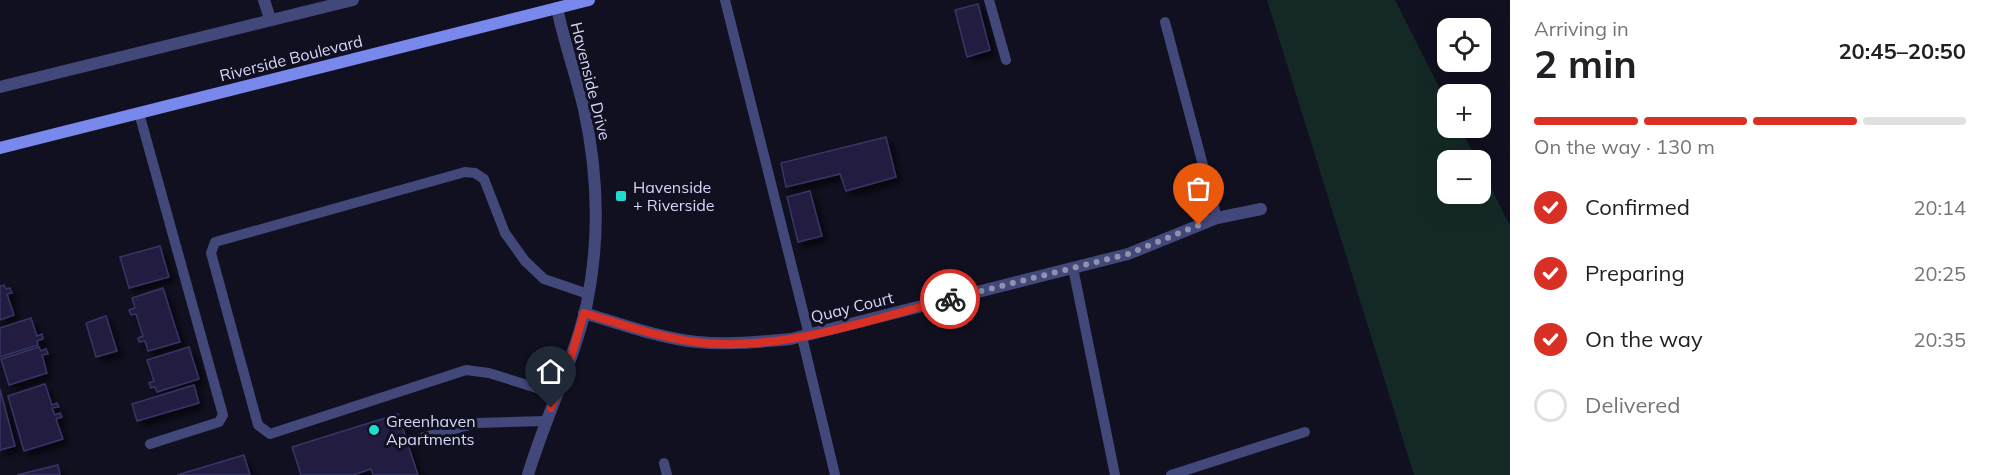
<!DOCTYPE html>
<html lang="en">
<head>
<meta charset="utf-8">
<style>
	:root { --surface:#fff; --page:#f6f6f6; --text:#202124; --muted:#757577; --line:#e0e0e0; --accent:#d93025 }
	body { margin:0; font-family:Mulish,sans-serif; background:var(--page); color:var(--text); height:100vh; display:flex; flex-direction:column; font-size:22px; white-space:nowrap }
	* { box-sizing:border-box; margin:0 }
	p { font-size:20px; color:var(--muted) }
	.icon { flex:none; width:33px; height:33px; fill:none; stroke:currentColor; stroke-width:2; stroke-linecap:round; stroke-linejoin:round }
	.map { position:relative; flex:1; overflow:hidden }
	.side { display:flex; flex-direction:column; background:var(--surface); width:480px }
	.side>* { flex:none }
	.controls { position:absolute; left:1437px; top:18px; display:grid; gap:12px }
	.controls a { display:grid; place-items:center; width:54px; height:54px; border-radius:12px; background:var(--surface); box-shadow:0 6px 24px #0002; font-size:30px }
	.pin { position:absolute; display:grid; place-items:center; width:51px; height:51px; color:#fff; margin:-62px -26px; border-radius:50% 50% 50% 0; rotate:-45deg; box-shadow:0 0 6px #0007 }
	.pin .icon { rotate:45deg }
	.courier { position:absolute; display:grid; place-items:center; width:60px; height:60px; margin:-30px; border:4px solid #d93025; border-radius:50%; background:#fff; color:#222; box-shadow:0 2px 8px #0007 }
	.head em { font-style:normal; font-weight:700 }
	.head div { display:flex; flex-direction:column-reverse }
	.head { display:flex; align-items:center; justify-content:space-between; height:102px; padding:0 24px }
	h1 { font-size:39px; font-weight:700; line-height:45px }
	.bar { display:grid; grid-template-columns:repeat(4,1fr); gap:9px 6px; align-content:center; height:72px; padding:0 24px }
	.bar i { height:8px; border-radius:4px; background:var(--line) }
	.bar .on { background:var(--accent) }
	.bar p { grid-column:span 4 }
	ol { padding:0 24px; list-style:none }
	li { display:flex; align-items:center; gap:18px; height:66px }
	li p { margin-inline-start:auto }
	li .icon { padding:6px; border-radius:50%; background:var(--accent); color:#fff; stroke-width:4 }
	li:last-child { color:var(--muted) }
	li i { width:33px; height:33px; border:3px solid var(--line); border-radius:50% }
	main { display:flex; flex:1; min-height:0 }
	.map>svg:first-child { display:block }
	.green { fill:#142925 }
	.building { fill:#201f3f; stroke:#363467; stroke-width:1.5; filter:url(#shadow) }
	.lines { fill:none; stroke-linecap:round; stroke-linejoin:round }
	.service { stroke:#424879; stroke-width:10 }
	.minor { stroke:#424879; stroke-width:12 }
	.tertiary { stroke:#424879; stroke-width:12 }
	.secondary { stroke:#7988ec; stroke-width:12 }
	.done { stroke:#9091ad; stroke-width:6; stroke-dasharray:0 10.8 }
	.route { stroke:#d93025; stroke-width:8 }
	.poi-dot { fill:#1fdcd1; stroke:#111020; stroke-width:2 }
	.labels { text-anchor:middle; stroke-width:6; stroke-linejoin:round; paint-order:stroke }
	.street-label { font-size:16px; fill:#d5d7f9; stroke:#111020 }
	.poi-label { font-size:16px; fill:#d5d7f9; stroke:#111020; text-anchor:start }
</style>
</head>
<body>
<main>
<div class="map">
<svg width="1510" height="475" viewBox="0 0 1510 475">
	<defs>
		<filter id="shadow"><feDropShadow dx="5.5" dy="5.5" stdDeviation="3" flood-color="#0009"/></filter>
	</defs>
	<rect width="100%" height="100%" fill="#111020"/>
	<path class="green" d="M1267,0H1395L1447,103L1448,128H1460L1477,160H1448V194H1480L1481,168L1510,226V475H1414Z"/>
	<g class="building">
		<path d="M978,4L990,50L967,57L955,10Z"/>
		<path d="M886,137L896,177L846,191L840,174L786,187L781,163Z"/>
		<path d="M810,191L822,236L798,242L787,197Z"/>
		<path d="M160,246L169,277L129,288L120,257Z"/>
		<path d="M4,285L6,289L10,288L12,293L7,294L14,315L0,320V286Z"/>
		<path d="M163,288L180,342L148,351L145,341L139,342L138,338L143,336L136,314L131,315L129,310L135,308L132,298Z"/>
		<path d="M106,316L117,351L96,357L86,323Z"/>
		<path d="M31,318L37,336L42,334L43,339L37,341L38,345L0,357V328Z"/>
		<path d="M39,347L41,351L46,349L48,354L42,355L47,373L9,385L1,359Z"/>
		<path d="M189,347L199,379L157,392L155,387L151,388L149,383L154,381L147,360Z"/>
		<path d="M45,384L52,405L57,403L59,407L52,408L55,415L60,413L62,417L56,419L63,439L24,451L8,396Z"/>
		<path d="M194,385L199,403L137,421L132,404Z"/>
		<path d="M0,389L15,446L0,450Z"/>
		<path d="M398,414L418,475H373L371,469L353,475H301L292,447Z"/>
		<path d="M244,455L250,475H177Z"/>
		<path d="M58,465L60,475H17Z"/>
	</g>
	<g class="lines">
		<g class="service">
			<path d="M725,0L809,335"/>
			<path d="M989,0L1006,60"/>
			<path d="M1165,22L1217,218"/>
			<path d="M139,113L223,415L219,422L150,444"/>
			<path d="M1073,268L1115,475"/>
			<path d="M802,337L835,475"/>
			<path d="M556,394L489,373L466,370L270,434L258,425L211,253L215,242L465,172L475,173L484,179L505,233L525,261L544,279L588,294"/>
			<path d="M424,437L478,423L545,421"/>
			<path d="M664,463L667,475"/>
			<path d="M1171,475L1305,432"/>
		</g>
		<g class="minor">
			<path d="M264,0L270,19"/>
			<path d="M0,87L353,0"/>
			<path d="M584,313C621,324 659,338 697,342C729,345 759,342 791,339L1128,254L1217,218L1261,209"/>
		</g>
		<path class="tertiary" d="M528,475C545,417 574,362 587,303C600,239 598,173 584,109C576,75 564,42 557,8"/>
		<path class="secondary" d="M0,148L589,0"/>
	</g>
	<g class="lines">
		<path class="done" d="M950,299L1128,254L1199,225"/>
		<path class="route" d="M551,408L570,360L584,313C621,324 657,337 695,342C780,353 868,320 950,299"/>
	</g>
	<g class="poi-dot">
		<rect x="615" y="190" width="12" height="12" rx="3"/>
		<circle cx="374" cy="430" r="6"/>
	</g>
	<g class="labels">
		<g class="street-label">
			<text transform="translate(291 58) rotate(-14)" y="6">Riverside Boulevard</text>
			<text transform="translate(591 81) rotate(76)" y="6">Havenside Drive</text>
			<text transform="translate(852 307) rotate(-14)" y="6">Quay Court</text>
		</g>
		<g class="poi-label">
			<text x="633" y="193">Havenside<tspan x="633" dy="18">+ Riverside</tspan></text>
			<text x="386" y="427">Greenhaven<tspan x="386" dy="18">Apartments</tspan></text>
		</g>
	</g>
</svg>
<div class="controls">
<a><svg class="icon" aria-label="locate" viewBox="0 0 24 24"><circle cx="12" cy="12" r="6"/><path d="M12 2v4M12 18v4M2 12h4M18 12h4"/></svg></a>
<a>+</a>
<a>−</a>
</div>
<div class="pin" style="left:1199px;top:225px;background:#ea580c"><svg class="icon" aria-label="bag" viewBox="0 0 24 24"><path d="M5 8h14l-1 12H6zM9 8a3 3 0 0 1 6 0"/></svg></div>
<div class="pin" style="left:551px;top:408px;background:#1f2937"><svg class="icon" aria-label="home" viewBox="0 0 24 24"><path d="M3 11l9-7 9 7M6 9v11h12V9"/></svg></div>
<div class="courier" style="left:950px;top:299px"><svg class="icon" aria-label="bike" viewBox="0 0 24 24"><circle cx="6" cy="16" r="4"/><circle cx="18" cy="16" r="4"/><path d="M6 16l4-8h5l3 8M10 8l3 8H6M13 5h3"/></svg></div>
</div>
<section class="side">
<div class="head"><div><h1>2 min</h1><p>Arriving in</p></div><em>20:45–20:50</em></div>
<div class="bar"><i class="on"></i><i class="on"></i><i class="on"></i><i></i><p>On the way · 130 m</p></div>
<ol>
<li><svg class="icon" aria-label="check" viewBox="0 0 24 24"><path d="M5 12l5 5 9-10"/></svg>Confirmed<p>20:14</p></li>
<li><svg class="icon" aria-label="check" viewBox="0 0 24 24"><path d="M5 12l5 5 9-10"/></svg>Preparing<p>20:25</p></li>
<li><svg class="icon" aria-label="check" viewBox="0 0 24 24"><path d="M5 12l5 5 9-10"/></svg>On the way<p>20:35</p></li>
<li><i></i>Delivered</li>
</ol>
</section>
</main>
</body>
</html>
